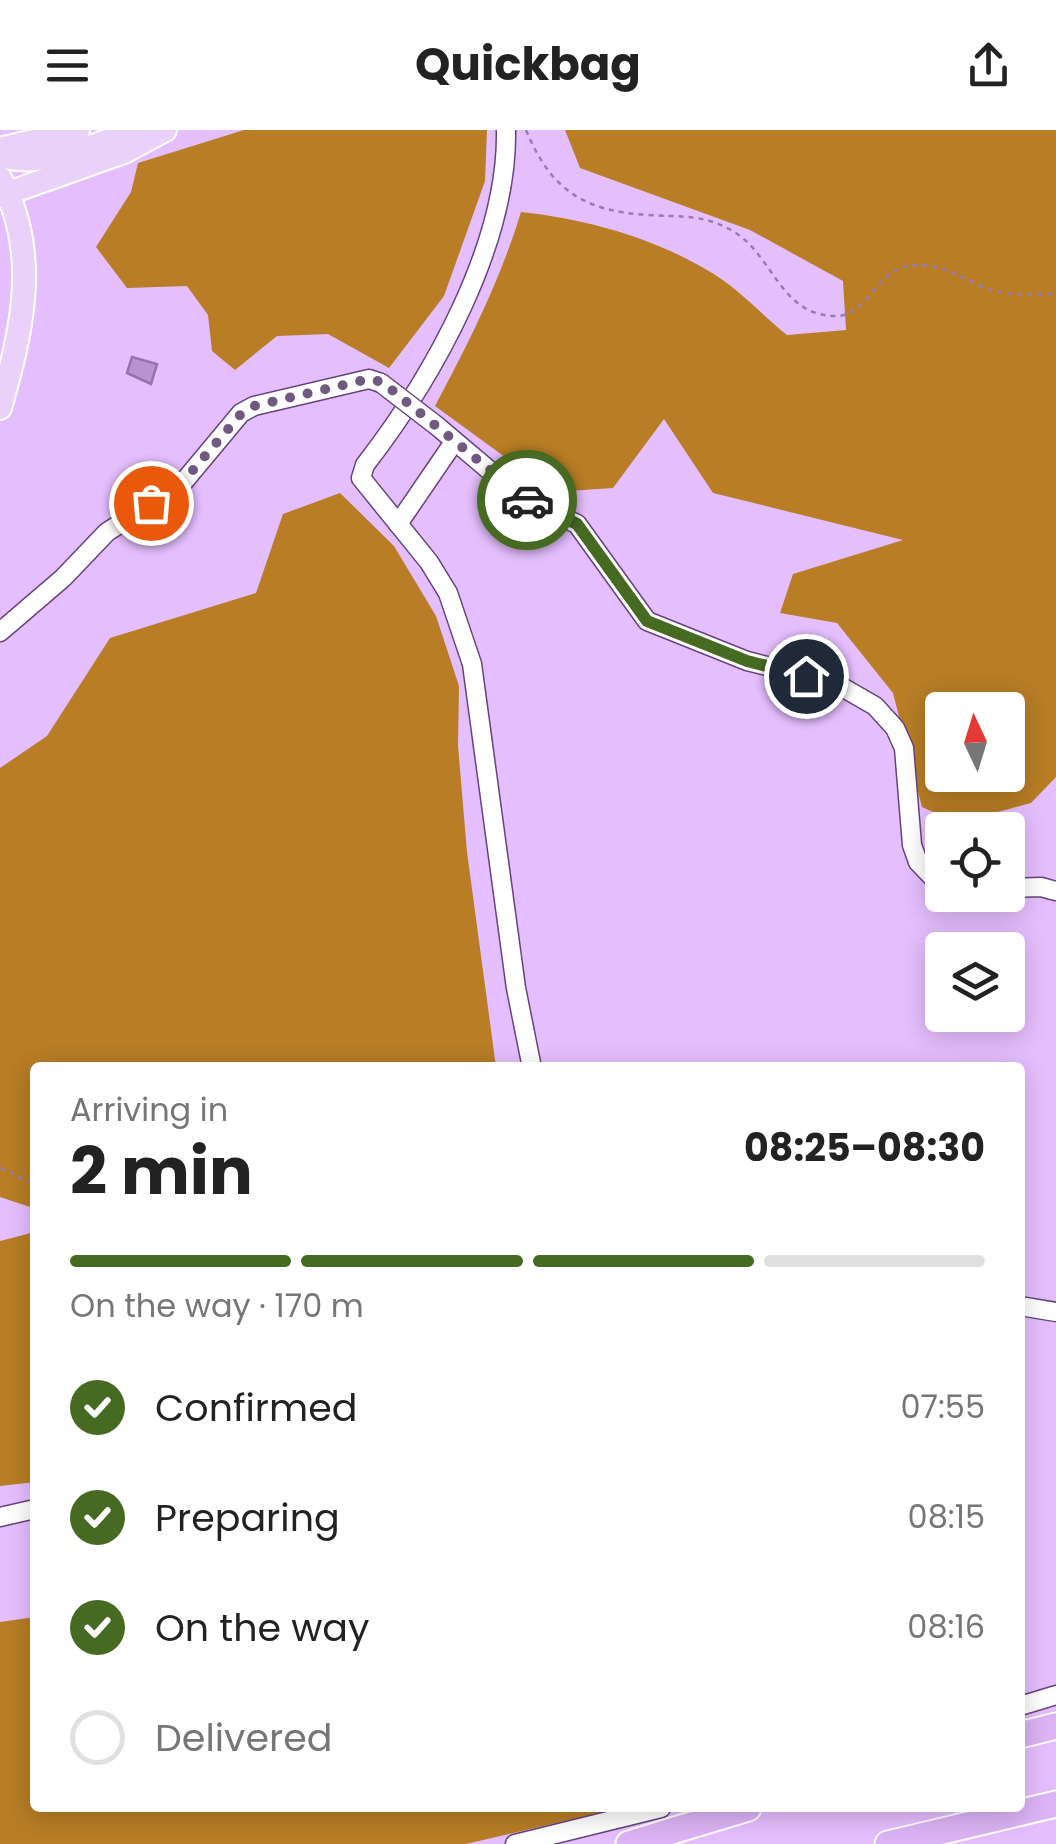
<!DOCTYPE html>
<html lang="en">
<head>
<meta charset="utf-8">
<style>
	:root { --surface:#fff; --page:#f6f6f6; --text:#222; --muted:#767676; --line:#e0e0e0; --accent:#476a23 }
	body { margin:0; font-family:Poppins,sans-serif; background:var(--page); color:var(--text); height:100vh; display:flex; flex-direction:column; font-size:38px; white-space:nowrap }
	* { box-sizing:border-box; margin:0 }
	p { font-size:32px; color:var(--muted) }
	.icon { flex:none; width:55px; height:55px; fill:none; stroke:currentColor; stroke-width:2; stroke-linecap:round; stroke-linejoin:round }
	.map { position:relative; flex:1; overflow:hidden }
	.drawer { position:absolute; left:30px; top:932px; width:995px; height:750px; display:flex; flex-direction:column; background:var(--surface); border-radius:10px; box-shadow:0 5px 25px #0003 }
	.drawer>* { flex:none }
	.needle { width:65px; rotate:356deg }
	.controls { position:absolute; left:925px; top:562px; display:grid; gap:20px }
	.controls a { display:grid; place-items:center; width:100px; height:100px; border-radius:10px; background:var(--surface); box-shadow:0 5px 25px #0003; font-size:50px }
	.pin { position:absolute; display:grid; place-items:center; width:85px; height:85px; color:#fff; margin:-42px; border:5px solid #fff; border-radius:50%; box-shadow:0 2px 10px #0007 }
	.courier { position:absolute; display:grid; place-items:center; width:100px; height:100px; margin:-50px; border:8px solid #476a23; border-radius:50%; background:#fff; color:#222; box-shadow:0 2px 12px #0007 }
	.head em { font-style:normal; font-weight:700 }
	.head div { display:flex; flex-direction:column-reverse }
	.head { display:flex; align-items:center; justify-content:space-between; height:170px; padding:0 40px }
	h1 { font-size:65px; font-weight:700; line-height:75px }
	.bar { display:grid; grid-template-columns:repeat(4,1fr); gap:15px 10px; align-content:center; height:120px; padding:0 40px }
	.bar i { height:12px; border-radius:8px; background:var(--line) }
	.bar .selected { background:var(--accent) }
	.bar p { grid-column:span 4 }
	ol { padding:0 40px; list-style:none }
	li { display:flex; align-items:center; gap:30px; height:110px }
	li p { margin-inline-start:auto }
	li .icon { padding:10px; border-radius:50%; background:var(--accent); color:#fff; stroke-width:4 }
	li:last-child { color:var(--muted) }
	li i { width:55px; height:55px; border:5px solid var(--line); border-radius:50% }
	header { display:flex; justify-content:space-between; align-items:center; height:130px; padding:0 40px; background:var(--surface); font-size:45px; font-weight:700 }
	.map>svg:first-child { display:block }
	.forest { fill:#b87d25; fill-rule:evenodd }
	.building { fill:#b993d1; stroke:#9672ad; stroke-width:2.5 }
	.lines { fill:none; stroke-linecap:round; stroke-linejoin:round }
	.minor-casing { stroke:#66437b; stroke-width:21 }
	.major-casing { stroke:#fff; stroke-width:26 }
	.highway-casing { stroke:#fff; stroke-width:29 }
	.path { stroke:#997cab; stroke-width:2.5; stroke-dasharray:5 5; stroke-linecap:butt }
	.minor { stroke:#fff; stroke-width:18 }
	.major { stroke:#ead1f9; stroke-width:22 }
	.highway { stroke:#dcb3f5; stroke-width:25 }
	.minor-bridge-casing { stroke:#66437b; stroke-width:21; stroke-linecap:butt }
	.minor-bridge { stroke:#fff; stroke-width:18 }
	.done { stroke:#70597f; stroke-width:10; stroke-dasharray:0 18 }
	.route { stroke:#476a23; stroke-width:12 }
</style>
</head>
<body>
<header><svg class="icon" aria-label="menu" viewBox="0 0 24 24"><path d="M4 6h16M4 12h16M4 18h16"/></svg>Quickbag<svg class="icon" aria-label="share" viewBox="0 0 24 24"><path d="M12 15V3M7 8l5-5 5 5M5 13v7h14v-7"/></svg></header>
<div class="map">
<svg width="1056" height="1714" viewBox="0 0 1056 1714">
	<rect width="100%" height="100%" fill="#e5befe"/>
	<g class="forest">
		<path d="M244,0H487L485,51L444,166L389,238L328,204L277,206L235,240L212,221L208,185L187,156L127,158L96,117L131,62L138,33Z"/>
		<path d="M565,0H1056V647L1031,673L957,693L922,677L893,563L837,493L780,483L793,444L903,410L713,363L664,289L613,358L553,362L435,276C469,212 500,151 521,82C586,89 651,107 707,140C736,156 761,184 787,205L846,200L843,151L750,100L580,38ZM942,580H1008V645H942Z"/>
		<path d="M340,363L394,416L436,486L459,556L458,616L467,722L496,937L35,938V1090L30,1077L0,1067V638L47,606L110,508L256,463L283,384Z"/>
		<path d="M35,1102V1352L0,1356V1111Z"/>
		<path d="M35,1487V1678H621L466,1714H0V1492Z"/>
	</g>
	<path class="building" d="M132,227L157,234L151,254L127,243Z"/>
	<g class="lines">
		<defs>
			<g id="minor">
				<path d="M506,0C508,115 433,247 365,335L361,348L429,432L448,463L472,534L516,858L532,938"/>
				<path d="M437,296L522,368L577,394L647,491L747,531L835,553L875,576L895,598L904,618L912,715L918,732L942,757"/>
				<path d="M398,394L454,312"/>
				<path d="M0,502L63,448L107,402L181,355L241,283L254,276L369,249L381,253"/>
				<path d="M1008,758L1041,757L1056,761"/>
				<path d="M1020,1176L1056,1182"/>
				<path d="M0,1387L35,1379"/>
				<path d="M1020,1576L1056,1565"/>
				<path d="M515,1714L661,1678"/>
			</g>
			<g id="major">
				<path d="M0,19L78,0"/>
				<path d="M0,26C45,38 94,16 135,0"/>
				<path d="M0,48C41,123 22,200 0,278"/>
				<path d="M0,66L124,22L165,0"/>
			</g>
			<g id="highway">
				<path d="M1020,1605L1056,1596"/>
				<path d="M629,1714L748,1678"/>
				<path d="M888,1714L1056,1674"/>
			</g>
		</defs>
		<use href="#minor" class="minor-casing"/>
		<use href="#major" class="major-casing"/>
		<use href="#highway" class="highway-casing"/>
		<g class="path">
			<path d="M526,0C551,60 583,81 648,85C677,87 702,84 729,99C774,122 778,186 836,186C869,186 875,136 916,135C946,134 968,153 995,161C1014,166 1036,164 1056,164"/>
			<path d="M0,1038L35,1054"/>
		</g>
		<use href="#minor" class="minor"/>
		<use href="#major" class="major"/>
		<use href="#highway" class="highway"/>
		<defs>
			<path id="minor-bridge" d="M381,253L437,296"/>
		</defs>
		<use href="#minor-bridge" class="minor-bridge-casing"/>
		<use href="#minor-bridge" class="minor-bridge"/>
	</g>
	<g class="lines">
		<path class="done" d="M151,373L181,354L241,284L254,276L369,249L382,252L527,370"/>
		<path class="route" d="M527,370L577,394L647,491L747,531L806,546"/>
	</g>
</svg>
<div class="controls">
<a><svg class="needle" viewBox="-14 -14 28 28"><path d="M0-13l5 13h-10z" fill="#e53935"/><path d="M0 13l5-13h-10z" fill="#767676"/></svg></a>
<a><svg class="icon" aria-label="locate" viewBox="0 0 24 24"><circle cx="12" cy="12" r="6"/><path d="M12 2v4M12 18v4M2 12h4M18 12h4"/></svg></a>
<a><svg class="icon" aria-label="layers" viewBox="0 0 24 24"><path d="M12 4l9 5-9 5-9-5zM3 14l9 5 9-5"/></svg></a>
</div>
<div class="pin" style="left:151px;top:373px;background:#ea580c"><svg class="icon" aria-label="bag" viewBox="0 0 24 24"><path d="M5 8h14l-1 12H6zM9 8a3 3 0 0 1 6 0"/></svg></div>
<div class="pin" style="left:806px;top:546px;background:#1f2937"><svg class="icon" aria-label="home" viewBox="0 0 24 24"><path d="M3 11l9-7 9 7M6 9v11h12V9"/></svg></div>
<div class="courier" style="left:527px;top:370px"><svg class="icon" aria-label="car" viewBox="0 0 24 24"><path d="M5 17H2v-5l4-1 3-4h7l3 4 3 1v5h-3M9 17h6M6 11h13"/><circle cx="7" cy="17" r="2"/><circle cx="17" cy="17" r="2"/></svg></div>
<section class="drawer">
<div class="head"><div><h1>2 min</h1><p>Arriving in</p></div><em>08:25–08:30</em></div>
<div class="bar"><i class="selected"></i><i class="selected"></i><i class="selected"></i><i></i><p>On the way · 170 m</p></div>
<ol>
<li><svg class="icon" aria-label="check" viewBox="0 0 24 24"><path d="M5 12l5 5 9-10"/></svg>Confirmed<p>07:55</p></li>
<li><svg class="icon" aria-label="check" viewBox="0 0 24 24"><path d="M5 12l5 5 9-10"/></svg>Preparing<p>08:15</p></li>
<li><svg class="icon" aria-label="check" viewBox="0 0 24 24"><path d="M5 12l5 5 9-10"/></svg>On the way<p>08:16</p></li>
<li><i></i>Delivered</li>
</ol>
</section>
</div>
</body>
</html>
